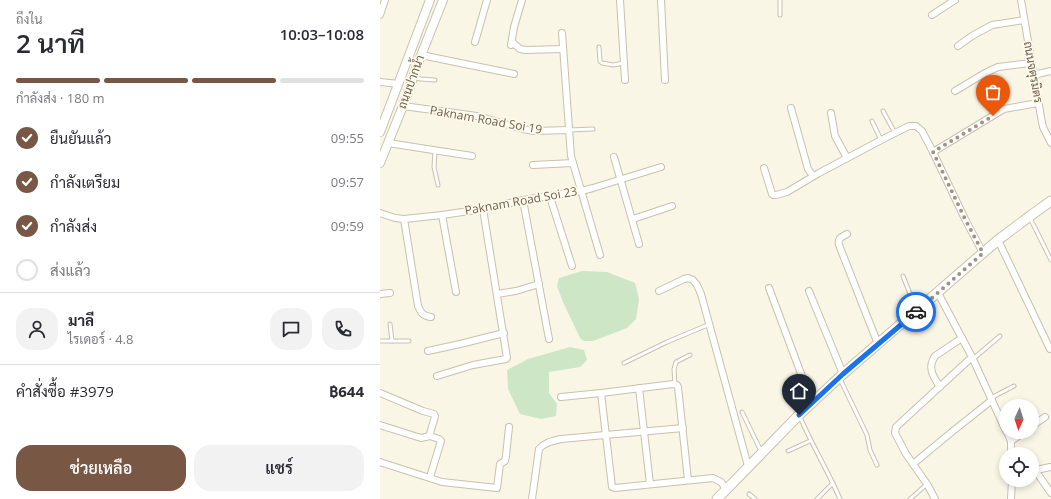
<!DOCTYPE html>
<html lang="th">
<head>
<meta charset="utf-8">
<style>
	:root { --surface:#fff; --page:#f2f2f3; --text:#2b2b33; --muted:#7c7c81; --line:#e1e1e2; --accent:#785844 }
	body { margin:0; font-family:"Open Sans",Sarabun,sans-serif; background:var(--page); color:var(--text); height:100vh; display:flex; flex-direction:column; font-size:15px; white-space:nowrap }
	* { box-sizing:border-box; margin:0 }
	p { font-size:13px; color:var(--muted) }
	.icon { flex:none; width:22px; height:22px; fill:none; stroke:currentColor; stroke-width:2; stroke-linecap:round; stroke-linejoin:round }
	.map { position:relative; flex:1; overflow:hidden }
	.panel { display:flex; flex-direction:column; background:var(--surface); width:380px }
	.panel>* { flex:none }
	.needle { width:26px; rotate:183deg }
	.fabs { position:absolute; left:619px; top:399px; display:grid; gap:8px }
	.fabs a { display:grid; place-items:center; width:40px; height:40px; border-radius:50%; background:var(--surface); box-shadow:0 2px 6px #0003; font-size:20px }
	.pin { position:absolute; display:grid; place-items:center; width:34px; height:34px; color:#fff; margin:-41px -17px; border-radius:50% 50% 50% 0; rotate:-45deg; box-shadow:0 0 4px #0007 }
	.pin .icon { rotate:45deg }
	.courier { position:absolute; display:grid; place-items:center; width:40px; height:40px; margin:-20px; border:3px solid #1a73e8; border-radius:50%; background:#fff; color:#222; box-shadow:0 1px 5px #0007 }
	.headline em { font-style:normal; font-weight:600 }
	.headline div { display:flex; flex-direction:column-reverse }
	.headline { display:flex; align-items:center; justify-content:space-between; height:68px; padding:0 16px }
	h1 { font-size:26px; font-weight:600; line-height:30px }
	.bar { display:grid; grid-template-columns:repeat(4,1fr); gap:6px 4px; align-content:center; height:48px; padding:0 16px }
	.bar i { height:5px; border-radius:3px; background:var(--line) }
	.bar .selected { background:var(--accent) }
	.bar p { grid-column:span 4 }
	.line { display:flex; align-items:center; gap:10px; padding:0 16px; border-top:1px solid var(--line) }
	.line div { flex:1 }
	.round { display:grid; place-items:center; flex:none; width:42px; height:42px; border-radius:16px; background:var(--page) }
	ol { padding:0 16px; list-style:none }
	li { display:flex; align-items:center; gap:12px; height:44px }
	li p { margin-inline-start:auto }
	li .icon { padding:4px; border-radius:50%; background:var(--accent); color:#fff; stroke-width:4 }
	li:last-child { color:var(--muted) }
	li i { width:22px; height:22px; border:2px solid var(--line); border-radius:50% }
	.action { display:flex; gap:8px; margin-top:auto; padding:8px 16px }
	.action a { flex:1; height:46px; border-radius:16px; background:var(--accent); color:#fff; font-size:16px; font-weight:600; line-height:46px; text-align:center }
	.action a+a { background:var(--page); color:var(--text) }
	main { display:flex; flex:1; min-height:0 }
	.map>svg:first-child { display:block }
	.green { fill:#cce6c6 }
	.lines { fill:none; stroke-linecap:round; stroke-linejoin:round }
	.service-casing { stroke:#cac0ad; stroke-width:5 }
	.minor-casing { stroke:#cac0ad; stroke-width:8 }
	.tertiary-casing { stroke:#cac0ad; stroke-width:10 }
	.secondary-casing { stroke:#ccc1ab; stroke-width:11 }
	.service { stroke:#fff; stroke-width:3 }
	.minor { stroke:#fff; stroke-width:6 }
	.tertiary { stroke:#fff; stroke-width:8 }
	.secondary { stroke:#fff; stroke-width:9 }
	.done { stroke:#a09583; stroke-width:4; stroke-dasharray:0 7.2 }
	.route { stroke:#1a73e8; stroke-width:5 }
	.labels { text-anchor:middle; stroke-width:3.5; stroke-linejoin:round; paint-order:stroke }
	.street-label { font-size:12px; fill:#70614d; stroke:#fdfaec }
</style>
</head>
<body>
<main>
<section class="panel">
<div class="headline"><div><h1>2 นาที</h1><p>ถึงใน</p></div><em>10:03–10:08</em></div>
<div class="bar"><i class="selected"></i><i class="selected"></i><i class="selected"></i><i></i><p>กำลังส่ง · 180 m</p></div>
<ol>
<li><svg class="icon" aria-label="check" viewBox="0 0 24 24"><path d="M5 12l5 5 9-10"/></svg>ยืนยันแล้ว<p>09:55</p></li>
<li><svg class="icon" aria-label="check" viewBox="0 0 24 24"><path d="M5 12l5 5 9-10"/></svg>กำลังเตรียม<p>09:57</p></li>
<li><svg class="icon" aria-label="check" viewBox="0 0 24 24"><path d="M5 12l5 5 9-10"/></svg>กำลังส่ง<p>09:59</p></li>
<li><i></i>ส่งแล้ว</li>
</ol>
<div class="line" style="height:72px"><a class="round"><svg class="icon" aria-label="person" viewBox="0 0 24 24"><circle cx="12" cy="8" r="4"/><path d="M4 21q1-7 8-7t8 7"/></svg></a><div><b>มาลี</b><p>ไรเดอร์ · 4.8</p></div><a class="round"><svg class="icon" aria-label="chat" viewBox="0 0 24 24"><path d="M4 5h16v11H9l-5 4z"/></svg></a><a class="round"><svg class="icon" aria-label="phone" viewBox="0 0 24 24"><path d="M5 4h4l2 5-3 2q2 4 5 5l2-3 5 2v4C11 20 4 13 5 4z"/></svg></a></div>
<div class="line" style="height:52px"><div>คำสั่งซื้อ #3979</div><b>฿644</b></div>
<div class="action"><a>ช่วยเหลือ</a><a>แชร์</a></div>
</section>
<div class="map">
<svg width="671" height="499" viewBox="0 0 671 499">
	<rect width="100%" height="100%" fill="#faf6e6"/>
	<g class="green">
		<path d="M202,271L227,272L255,283L259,299L256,319L247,328L213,341H204L200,338L183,302L177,286L179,278Z"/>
		<path d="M190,347L204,350L207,360L200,367L169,372V393L177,404L176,416L161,419L140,414L128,389L127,370L148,359Z"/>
	</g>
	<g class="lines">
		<defs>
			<g id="service">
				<path d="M400,0V15"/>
				<path d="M219,47L220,61L222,63L233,65L244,63"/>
				<path d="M35,78L41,79L55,80"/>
				<path d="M503,111L515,133"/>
				<path d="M492,121L501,140"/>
				<path d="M189,130L213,129"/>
				<path d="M55,151L54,167L58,185"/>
				<path d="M650,218L671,260"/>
				<path d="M523,276L536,309"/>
				<path d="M10,324L12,341"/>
				<path d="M0,341H29"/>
				<path d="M593,359L620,336"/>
				<path d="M244,363L287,342L330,324"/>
				<path d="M460,379L487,435L490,450L497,465"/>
				<path d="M295,385L294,369L296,362L310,355"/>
				<path d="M611,398L634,386"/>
				<path d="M362,412L381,451"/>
				<path d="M420,417C432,445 448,471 460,499"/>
				<path d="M408,451L430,441"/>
				<path d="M369,494L375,499"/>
				<path d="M437,499L453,483"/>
				<path d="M530,499L547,484"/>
			</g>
			<g id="minor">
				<path d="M240,0L245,80"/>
				<path d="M281,0L285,80"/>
				<path d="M641,0L661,117L663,127L671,143"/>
				<path d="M0,15L5,0"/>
				<path d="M552,15L575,0"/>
				<path d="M182,33L191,156L220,255"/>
				<path d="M95,42L107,0"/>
				<path d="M132,42L140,49L146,50L183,49"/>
				<path d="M131,45L134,27L142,0"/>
				<path d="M578,46L592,36L612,25L644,20"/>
				<path d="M41,55L134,74"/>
				<path d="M653,75L671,71"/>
				<path d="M0,82L19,84"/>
				<path d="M575,91L605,73L618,67L651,63"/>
				<path d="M23,106L97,116L143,129L154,131L189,130"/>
				<path d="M411,108L428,169L433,176"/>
				<path d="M451,113L455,136L467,158"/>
				<path d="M8,143L92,156"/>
				<path d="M553,152L624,109L658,103"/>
				<path d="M234,157L259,244"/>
				<path d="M153,165L193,163"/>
				<path d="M384,168L392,194L393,195H396L407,192L439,173L505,138L529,126H536L542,131L553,152L585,219L603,253"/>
				<path d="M170,197L192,266"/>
				<path d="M143,200L169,339"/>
				<path d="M0,213L15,218L24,219L62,215L103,209L143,200L201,191L213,188L281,167"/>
				<path d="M62,215L76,292"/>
				<path d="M24,219L38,306C41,313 43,316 51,317"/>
				<path d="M253,219L292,206"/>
				<path d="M467,234C462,237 457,238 459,245L498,344"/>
				<path d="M618,240L670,349"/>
				<path d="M389,288L432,403"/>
				<path d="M279,291L304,279L308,278L313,280L317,285L321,294L368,466"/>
				<path d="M429,291L463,374"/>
				<path d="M558,293L592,357L626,431"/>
				<path d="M0,294L10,293"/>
				<path d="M117,294L136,291L159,284"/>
				<path d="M48,351L80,344L124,333"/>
				<path d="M57,376L93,365L126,359L127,358L103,209"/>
				<path d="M560,387C553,376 547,368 555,356L582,338"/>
				<path d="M259,388L270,484"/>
				<path d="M0,393L43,411L54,414L55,416C54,423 50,429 50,436L59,439L61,441L50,477"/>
				<path d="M221,393L232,487L235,488L333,478L341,482L346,489"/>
				<path d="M181,397L221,393L293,384L297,385L298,387L308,480"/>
				<path d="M0,425L41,438L50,436"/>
				<path d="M652,426L665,417"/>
				<path d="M627,432L631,441V454"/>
				<path d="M631,441L644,432"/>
				<path d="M0,462L62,482L117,488L120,464L125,461L126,456L129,427"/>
				<path d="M533,464L573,431L612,400"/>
				<path d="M655,470L671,493"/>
				<path d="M652,471L670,467"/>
				<path d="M152,499L159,449C165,442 173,441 181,439L303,428"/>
				<path d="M555,499L547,484L526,454L515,433L516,427L592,357"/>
				<path d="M631,499L632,480"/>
			</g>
			<g id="tertiary">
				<path d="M0,132L50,0"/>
				<path d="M0,163L23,106L40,58L63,0"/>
			</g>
			<path id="secondary" d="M337,499L419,415L463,374L618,240L650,216L671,201"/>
		</defs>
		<use href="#service" class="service-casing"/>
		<use href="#minor" class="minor-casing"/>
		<use href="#tertiary" class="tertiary-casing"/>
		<use href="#secondary" class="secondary-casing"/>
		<use href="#service" class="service"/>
		<use href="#minor" class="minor"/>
		<use href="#tertiary" class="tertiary"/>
		<use href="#secondary" class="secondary"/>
	</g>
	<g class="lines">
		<path class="done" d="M536,312L603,253L585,219L553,152L613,116"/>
		<path class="route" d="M419,415L463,374L536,312"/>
	</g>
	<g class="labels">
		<g class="street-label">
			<text transform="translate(653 72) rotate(80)" y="4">ถนนจตุรมิตร</text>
			<text transform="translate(31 82) rotate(-70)" y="4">ถนนปากน้ำ</text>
			<text transform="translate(106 120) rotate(10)" y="4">Paknam Road Soi 19</text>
			<text transform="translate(141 201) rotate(-10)" y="4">Paknam Road Soi 23</text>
		</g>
	</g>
</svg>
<div class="fabs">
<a><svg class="needle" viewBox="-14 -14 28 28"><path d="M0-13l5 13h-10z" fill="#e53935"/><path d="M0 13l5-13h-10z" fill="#7c7c81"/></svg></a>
<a><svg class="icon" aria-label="locate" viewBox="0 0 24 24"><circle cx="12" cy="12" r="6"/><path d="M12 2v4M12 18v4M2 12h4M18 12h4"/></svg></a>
</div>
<div class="pin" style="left:613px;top:116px;background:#ea580c"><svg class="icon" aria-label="bag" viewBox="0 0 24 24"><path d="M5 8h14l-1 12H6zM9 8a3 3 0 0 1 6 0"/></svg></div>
<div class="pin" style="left:419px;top:415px;background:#1f2937"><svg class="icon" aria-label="home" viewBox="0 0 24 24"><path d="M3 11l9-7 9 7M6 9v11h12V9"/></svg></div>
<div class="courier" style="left:536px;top:312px"><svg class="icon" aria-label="car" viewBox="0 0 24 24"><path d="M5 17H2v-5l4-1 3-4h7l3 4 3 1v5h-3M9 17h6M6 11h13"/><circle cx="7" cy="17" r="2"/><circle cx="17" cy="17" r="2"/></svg></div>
</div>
</main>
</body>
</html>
